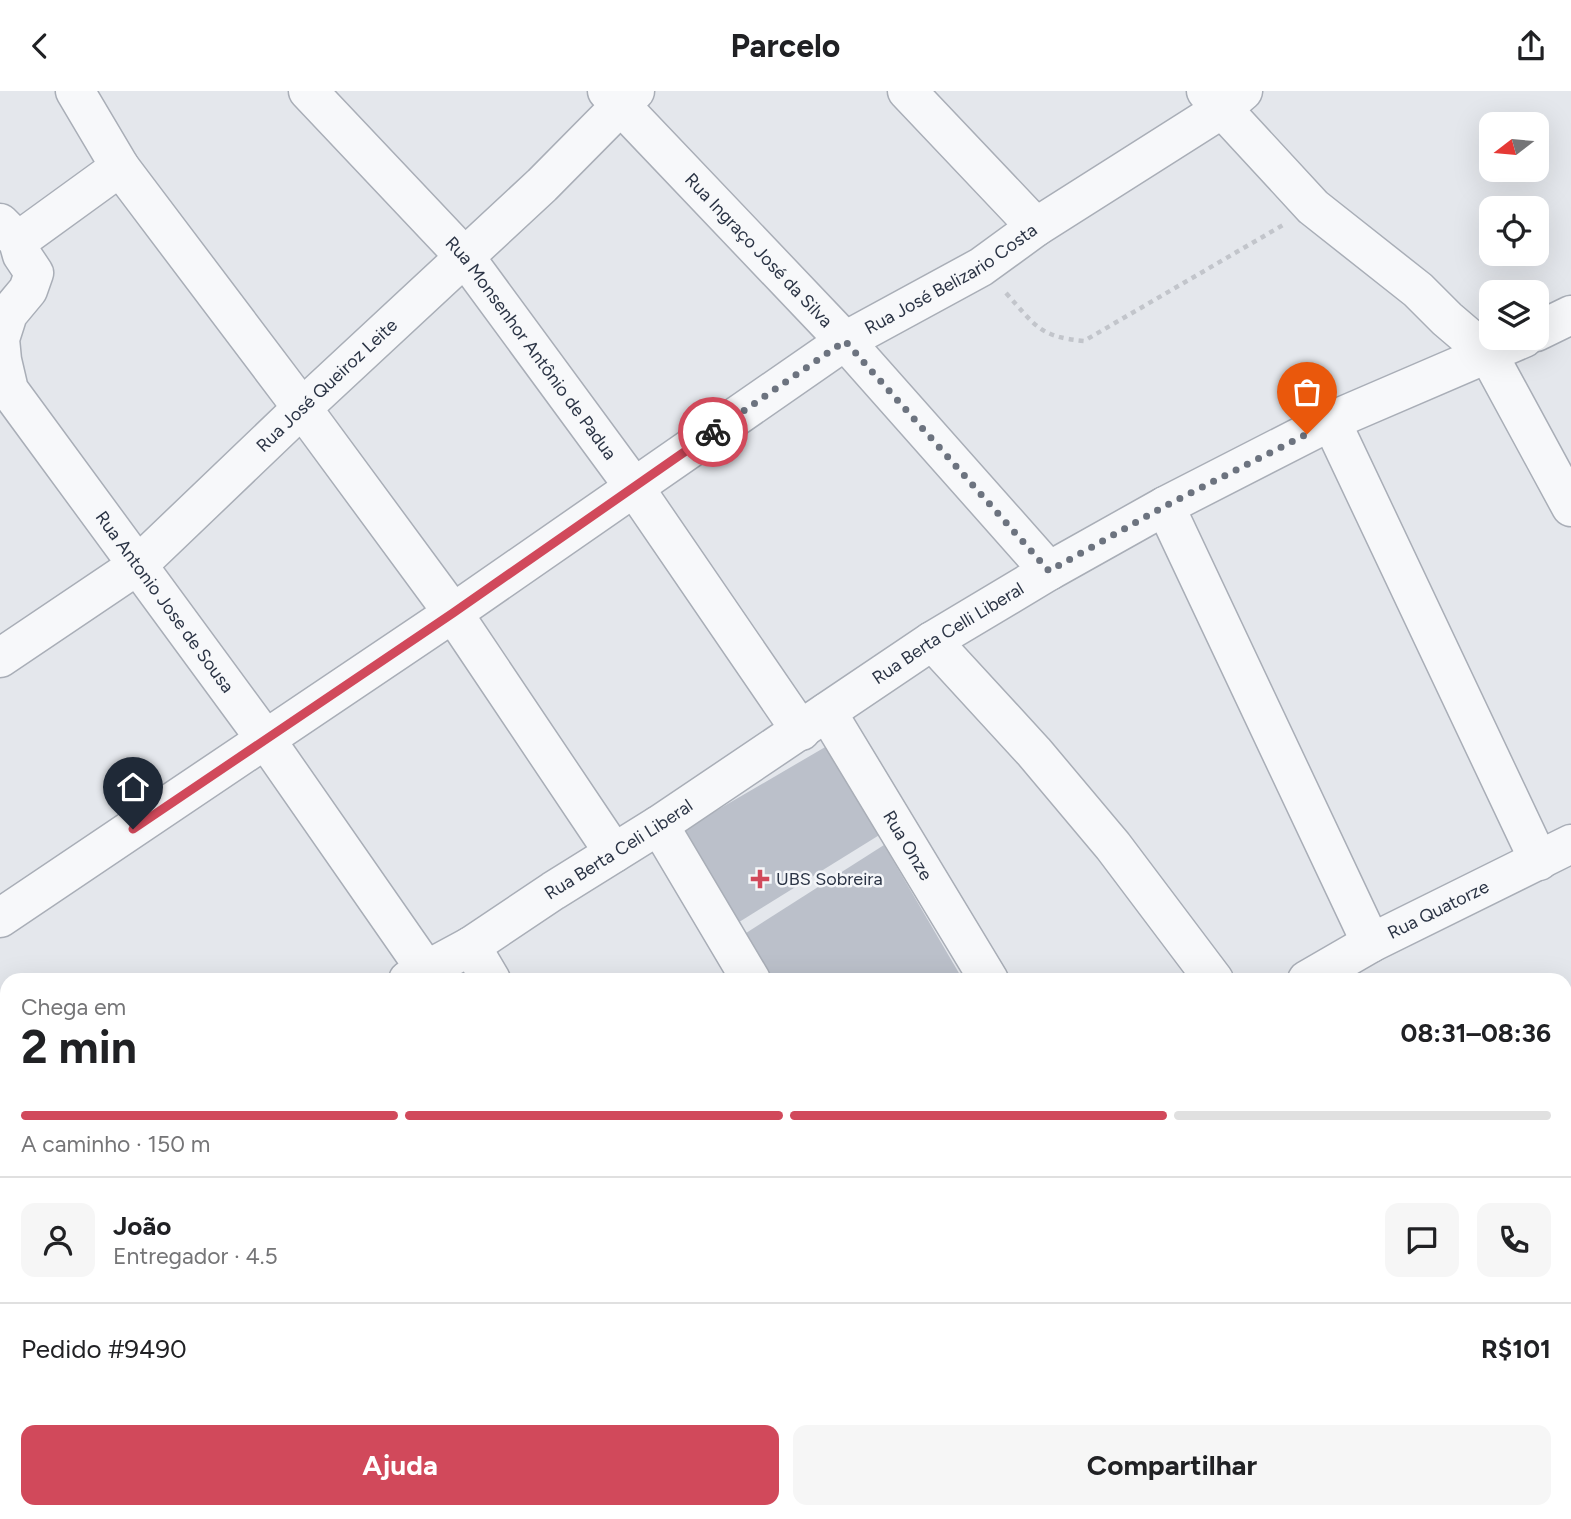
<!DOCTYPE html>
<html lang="pt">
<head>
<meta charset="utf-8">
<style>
	:root { --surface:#fff; --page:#f6f6f6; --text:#202124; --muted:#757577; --line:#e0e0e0; --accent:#d1495b }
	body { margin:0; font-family:Figtree,sans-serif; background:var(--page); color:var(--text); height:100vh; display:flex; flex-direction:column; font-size:26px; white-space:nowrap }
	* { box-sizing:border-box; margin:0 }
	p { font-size:23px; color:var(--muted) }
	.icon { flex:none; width:38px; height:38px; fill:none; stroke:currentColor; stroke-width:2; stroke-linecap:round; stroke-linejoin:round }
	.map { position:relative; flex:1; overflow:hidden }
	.side { position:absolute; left:0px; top:882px; width:1572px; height:546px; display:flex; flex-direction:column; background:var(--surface); border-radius:21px 21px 0 0; box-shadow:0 7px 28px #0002 }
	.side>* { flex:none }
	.needle { width:46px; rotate:254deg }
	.controls { position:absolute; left:1479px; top:21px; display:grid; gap:14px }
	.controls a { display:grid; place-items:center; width:70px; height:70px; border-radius:14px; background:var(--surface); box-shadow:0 7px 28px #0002; font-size:35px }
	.pin { position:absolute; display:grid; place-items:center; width:60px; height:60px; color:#fff; margin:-72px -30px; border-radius:50% 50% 50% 0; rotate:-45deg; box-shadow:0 0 7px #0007 }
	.pin .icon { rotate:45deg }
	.courier { position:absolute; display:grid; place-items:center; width:70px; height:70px; margin:-35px; border:5px solid #d1495b; border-radius:50%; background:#fff; color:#222; box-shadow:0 2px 9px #0007 }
	.head em { font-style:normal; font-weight:700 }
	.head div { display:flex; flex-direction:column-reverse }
	.head { display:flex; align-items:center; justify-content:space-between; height:119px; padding:0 21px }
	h1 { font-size:46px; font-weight:700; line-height:52px }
	.bar { display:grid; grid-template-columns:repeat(4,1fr); gap:10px 7px; align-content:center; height:84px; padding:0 21px }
	.bar i { height:9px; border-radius:5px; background:var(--line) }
	.bar .active { background:var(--accent) }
	.bar p { grid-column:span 4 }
	.line { display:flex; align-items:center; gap:18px; padding:0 21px; border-top:2px solid var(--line) }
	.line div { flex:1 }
	.round { display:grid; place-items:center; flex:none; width:74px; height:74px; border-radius:14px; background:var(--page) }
	.primary-button { display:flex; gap:14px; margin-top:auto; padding:14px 21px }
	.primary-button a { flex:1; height:80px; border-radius:14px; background:var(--accent); color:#fff; font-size:28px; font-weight:700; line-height:80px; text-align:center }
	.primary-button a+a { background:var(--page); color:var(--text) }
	header { display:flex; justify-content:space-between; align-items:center; height:91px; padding:0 21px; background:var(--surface); font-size:32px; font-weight:700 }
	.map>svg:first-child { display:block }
	.green { fill:#c9d6c5 }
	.building { fill:#bbc0ca }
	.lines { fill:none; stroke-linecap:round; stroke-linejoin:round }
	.minor-casing { stroke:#a9aeb7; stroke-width:41 }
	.path { stroke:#c2c5cb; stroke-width:4.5; stroke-dasharray:5 5; stroke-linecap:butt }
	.minor { stroke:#f7f8fa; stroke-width:38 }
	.done { stroke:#6c737f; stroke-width:7; stroke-dasharray:0 12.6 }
	.route { stroke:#d1495b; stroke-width:9 }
	.poi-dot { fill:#d1495b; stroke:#f4f6f9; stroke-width:2.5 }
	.labels { text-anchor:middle; stroke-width:5; stroke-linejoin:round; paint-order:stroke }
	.street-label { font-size:18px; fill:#2b3445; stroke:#f4f6f9 }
	.poi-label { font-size:18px; fill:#2b3445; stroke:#f4f6f9; text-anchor:start }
</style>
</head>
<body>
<header><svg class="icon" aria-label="back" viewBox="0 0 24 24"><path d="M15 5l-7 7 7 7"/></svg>Parcelo<svg class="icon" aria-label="share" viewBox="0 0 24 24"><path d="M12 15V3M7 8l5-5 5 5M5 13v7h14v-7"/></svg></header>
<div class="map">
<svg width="1571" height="1428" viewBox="0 0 1571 1428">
	<rect width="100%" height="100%" fill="#e4e7ec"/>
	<path class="green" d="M1116,1421H1238L1224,1428H1119Z"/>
	<g class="building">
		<path d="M827,655L881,743L736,833L683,739Z"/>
		<path d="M884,754L963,889H770L743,844Z"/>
	</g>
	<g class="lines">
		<defs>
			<g id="minor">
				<path d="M75,0L120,76L302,317L453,522L614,762"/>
				<path id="s1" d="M308,0L465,166L634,396L801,640"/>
				<path id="s2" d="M607,0L845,250L1049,480"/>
				<path d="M907,0L1036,136"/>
				<path d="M1206,0L1313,116L1418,199L1447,228L1488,263L1571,416"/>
				<path id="s3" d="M0,132L18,150L22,164L34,182L28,199L8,223L0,248L2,269L9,299L266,649L426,879"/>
				<path d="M18,150L120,76"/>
				<path d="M1536,241L1571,224"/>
				<path d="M1331,330L1539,770"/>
				<path d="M1165,415L1371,852"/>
				<path d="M932,550L1034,661L1113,755L1214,889"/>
				<path id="s4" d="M0,567L138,474L302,317L542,94L635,0"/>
				<path id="s5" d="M827,621L989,889"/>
				<path d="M659,734L751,889"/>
				<path id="s6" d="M0,827L453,522L845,250L981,176L1036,136L1222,18L1243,0"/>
				<path d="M471,855L491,889"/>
				<path id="s7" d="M408,889L471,855L553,800L659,734L932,550L1049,480L1165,415L1331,330L1524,247"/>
				<path id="s8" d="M1307,889L1371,852L1571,753"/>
				<path d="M1564,971L1571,968"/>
				<path d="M0,1138L7,1134"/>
				<path d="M0,1409L7,1420"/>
				<path d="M279,1421L283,1428"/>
				<path d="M714,1421L718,1428"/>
				<path d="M458,1428L469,1421"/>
				<path d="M932,1428L943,1421"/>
			</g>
		</defs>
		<use href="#minor" class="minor-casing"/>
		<path class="path" d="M1006,202C1035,234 1039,246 1084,250L1283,134"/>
		<use href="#minor" class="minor"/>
	</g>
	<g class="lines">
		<path class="done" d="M713,341L845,250L1049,480L1165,415L1307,343"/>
		<path class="route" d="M133,738L453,522L713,341"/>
	</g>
	<path class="poi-dot" d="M756.5 777.5h7v7h7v7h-7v7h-7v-7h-7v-7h7z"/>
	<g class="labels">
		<g class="street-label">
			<text dy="6" stroke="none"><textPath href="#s2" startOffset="220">Rua Ingraço José da Silva</textPath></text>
			<text dy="6" stroke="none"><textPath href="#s6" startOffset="1146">Rua José Belizario Costa</textPath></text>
			<text dy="6" stroke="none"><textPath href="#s1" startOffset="341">Rua Monsenhor Antônio de Padua</textPath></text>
			<text dy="6" stroke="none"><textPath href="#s4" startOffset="427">Rua José Queiroz Leite</textPath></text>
			<text dy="6" stroke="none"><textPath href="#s3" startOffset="452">Rua Antonio Jose de Sousa</textPath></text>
			<text dy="6" stroke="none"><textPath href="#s7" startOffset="642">Rua Berta Celli Liberal</textPath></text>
			<text dy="6" stroke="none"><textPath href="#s5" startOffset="156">Rua Onze</textPath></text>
			<text dy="6" stroke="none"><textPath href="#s7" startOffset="248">Rua Berta Celi Liberal</textPath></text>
			<text dy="6" stroke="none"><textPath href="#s8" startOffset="149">Rua Quatorze</textPath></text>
		</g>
		<g class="poi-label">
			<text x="776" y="794">UBS Sobreira</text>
		</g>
	</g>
</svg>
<div class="controls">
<a><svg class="needle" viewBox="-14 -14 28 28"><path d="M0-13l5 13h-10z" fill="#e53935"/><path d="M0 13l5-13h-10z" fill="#757577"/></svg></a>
<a><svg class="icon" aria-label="locate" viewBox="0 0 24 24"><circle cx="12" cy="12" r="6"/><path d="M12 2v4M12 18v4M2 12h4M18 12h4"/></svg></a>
<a><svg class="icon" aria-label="layers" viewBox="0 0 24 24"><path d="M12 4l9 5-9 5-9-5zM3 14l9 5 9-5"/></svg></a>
</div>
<div class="pin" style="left:1307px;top:343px;background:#ea580c"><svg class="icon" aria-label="bag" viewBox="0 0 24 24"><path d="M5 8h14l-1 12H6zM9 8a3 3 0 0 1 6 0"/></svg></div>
<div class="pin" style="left:133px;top:738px;background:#1f2937"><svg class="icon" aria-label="home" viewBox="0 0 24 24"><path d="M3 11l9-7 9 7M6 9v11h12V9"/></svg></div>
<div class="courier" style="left:713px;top:341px"><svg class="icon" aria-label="bike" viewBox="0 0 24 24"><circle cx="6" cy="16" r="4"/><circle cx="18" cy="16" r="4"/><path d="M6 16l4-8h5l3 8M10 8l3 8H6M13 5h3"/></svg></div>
<section class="side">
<div class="head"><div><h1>2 min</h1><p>Chega em</p></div><em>08:31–08:36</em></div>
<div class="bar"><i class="active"></i><i class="active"></i><i class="active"></i><i></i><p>A caminho · 150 m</p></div>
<div class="line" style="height:126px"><a class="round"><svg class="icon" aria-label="person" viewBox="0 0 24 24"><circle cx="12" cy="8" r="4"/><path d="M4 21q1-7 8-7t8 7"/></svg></a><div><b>João</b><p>Entregador · 4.5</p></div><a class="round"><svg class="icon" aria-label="chat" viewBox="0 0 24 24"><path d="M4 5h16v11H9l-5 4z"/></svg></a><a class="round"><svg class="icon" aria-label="phone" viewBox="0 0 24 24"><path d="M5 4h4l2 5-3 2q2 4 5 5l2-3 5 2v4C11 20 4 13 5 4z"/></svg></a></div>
<div class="line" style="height:91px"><div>Pedido #9490</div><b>R$101</b></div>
<div class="primary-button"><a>Ajuda</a><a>Compartilhar</a></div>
</section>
</div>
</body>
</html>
